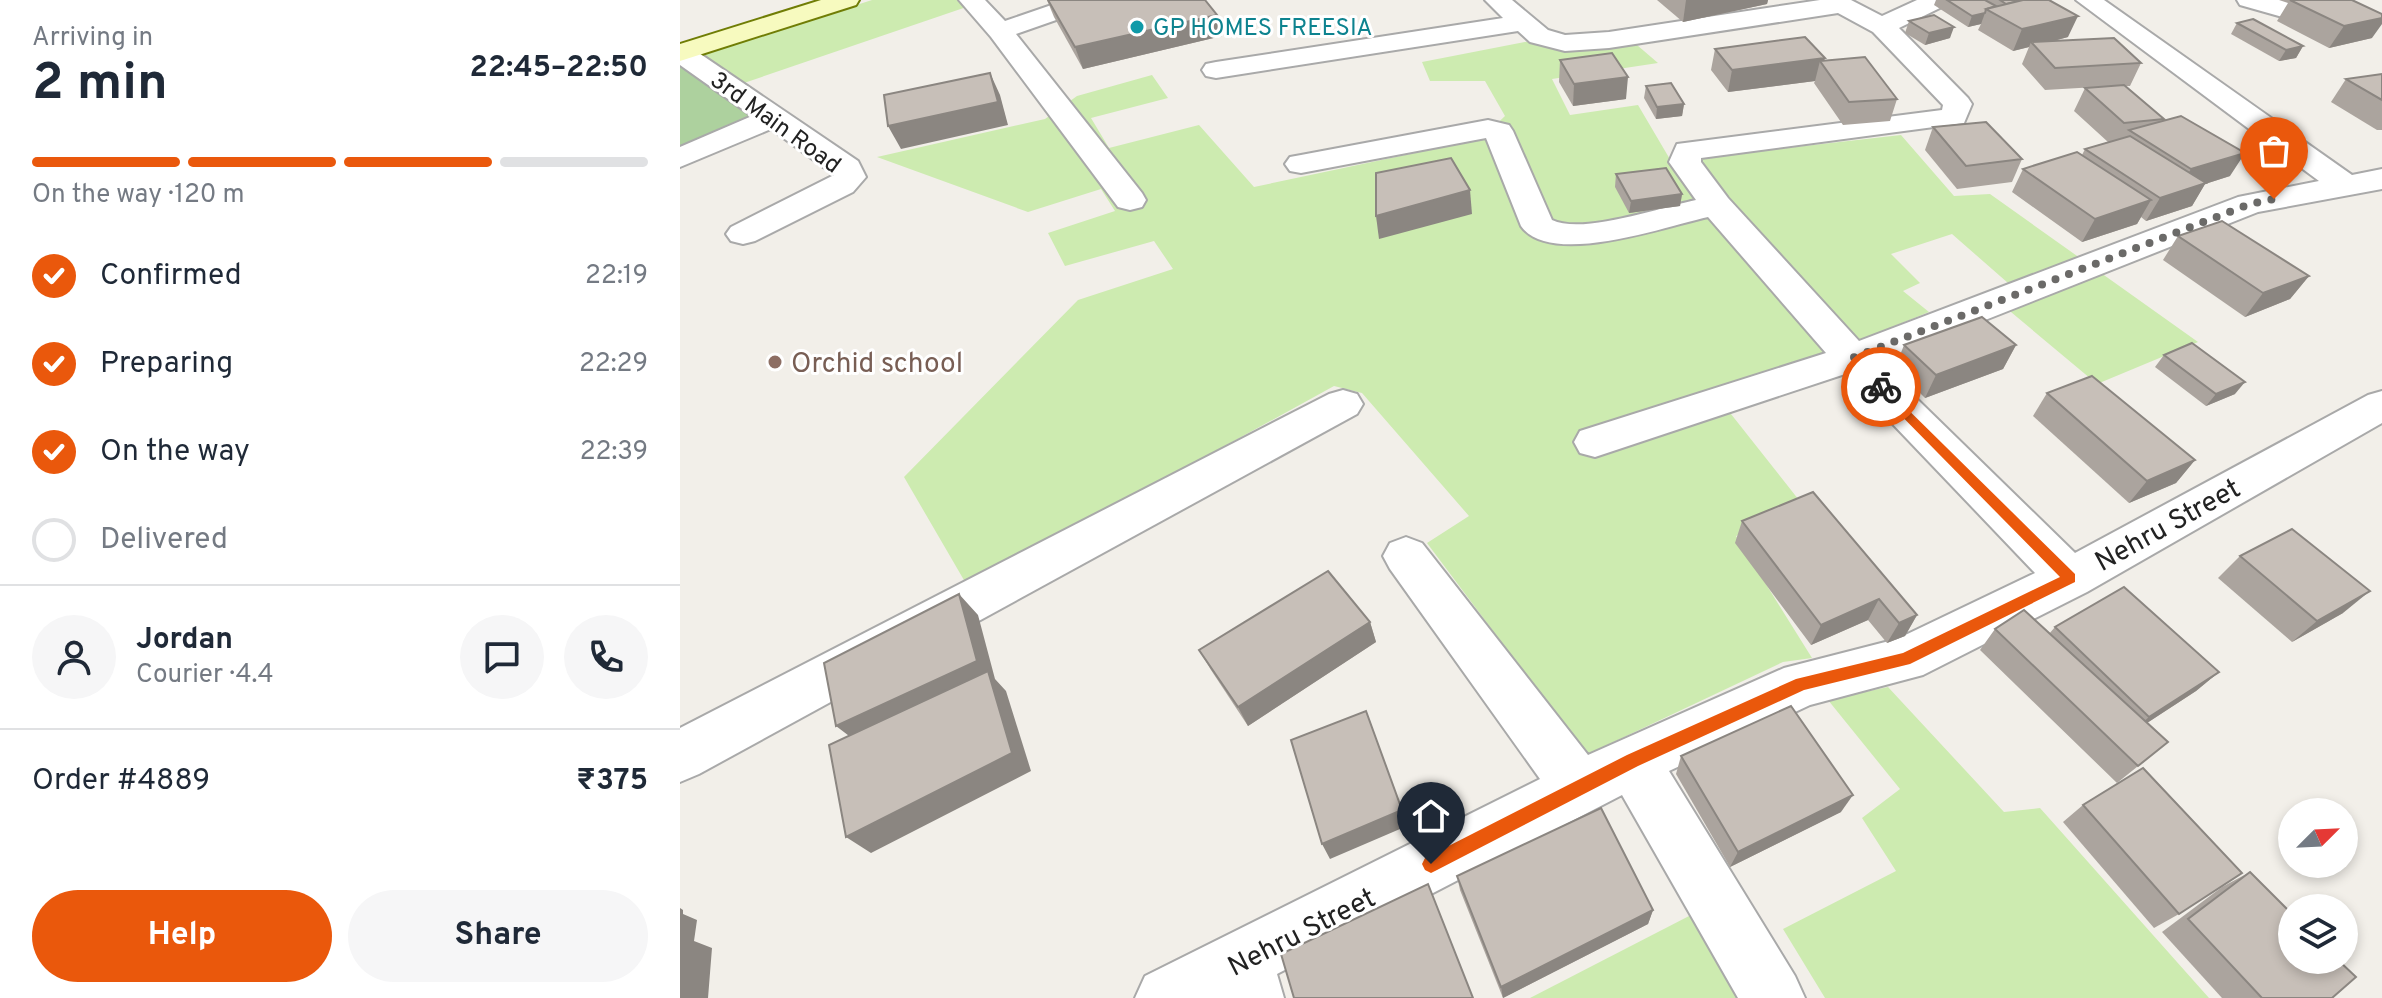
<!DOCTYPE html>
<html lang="en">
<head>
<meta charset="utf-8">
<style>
	:root { --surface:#fff; --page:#f6f6f7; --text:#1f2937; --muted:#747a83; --line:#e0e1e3; --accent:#ea580c }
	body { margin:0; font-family:Overpass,sans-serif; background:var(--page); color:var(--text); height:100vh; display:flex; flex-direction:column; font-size:30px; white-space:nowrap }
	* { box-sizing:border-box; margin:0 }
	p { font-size:26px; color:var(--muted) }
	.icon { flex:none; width:44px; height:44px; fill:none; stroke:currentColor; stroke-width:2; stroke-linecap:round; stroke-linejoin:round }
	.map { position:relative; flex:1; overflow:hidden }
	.side { display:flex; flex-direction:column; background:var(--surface); width:680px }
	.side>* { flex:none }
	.needle { width:52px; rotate:66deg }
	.fabs { position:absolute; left:1598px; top:798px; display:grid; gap:16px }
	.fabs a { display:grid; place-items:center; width:80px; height:80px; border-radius:50%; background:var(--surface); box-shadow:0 4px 12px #0003; font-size:40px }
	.pin { position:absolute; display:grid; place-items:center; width:68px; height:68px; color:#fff; margin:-82px -34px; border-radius:50% 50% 50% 0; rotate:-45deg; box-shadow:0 0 8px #0007 }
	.pin .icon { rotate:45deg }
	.courier { position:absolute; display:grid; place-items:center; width:80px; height:80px; margin:-40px; border:6px solid #ea580c; border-radius:50%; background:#fff; color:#222; box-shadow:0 2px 10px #0007 }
	.overview em { font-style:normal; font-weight:700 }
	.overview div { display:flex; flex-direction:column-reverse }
	.overview { display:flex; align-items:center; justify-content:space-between; height:136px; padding:0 32px }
	h1 { font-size:52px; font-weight:700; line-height:60px }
	.bar { display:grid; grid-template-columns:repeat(4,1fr); gap:12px 8px; align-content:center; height:96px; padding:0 32px }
	.bar i { height:10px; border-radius:6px; background:var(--line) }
	.bar .active { background:var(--accent) }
	.bar p { grid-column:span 4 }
	.line { display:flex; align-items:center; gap:20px; padding:0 32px; border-top:2px solid var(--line) }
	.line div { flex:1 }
	.round { display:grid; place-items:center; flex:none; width:84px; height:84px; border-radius:42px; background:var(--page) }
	ol { padding:0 32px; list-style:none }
	li { display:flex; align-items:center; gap:24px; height:88px }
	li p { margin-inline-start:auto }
	li .icon { padding:8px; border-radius:50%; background:var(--accent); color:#fff; stroke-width:4 }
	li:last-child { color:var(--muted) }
	li i { width:44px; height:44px; border:4px solid var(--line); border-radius:50% }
	.cta { display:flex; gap:16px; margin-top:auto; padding:16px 32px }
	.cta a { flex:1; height:92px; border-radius:48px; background:var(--accent); color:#fff; font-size:32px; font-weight:700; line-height:92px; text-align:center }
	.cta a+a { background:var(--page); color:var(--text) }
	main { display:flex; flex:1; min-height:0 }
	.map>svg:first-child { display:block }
	.grass { fill:#cdebb0 }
	.forest { fill:#add19e }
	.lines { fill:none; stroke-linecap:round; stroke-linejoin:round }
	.minor-casing { stroke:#a9a9a9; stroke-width:4 }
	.secondary-casing { stroke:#707d05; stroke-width:4 }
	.minor { fill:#fff; fill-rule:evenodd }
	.secondary { fill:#f7fabf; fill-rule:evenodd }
	.wall { fill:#aba49e }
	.shaded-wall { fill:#8b8681 }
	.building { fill:#c7bfb8; stroke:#8b8681; stroke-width:2 }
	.route { fill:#ea580c }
	.done { stroke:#6b6a68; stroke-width:8; stroke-dasharray:0 14.4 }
	.culture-dot { fill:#0f9aa8; stroke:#fff; stroke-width:3 }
	.education-dot { fill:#8d6e63; stroke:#fff; stroke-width:3 }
	.labels { text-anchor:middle; stroke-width:6; stroke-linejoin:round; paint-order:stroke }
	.far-culture-label { font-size:24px; fill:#0d838f; stroke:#fff; text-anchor:start }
	.far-street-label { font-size:24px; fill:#222; stroke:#fff }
	.education-label { font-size:28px; fill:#785e54; stroke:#fff; text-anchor:start }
	.street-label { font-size:28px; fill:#222; stroke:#fff }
</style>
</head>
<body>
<main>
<section class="side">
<div class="overview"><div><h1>2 min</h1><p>Arriving in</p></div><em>22:45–22:50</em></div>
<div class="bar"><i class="active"></i><i class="active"></i><i class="active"></i><i></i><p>On the way · 120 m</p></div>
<ol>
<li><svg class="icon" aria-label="check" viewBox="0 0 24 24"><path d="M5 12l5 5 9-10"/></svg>Confirmed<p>22:19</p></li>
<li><svg class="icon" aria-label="check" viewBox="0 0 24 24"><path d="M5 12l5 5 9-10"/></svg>Preparing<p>22:29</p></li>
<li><svg class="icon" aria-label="check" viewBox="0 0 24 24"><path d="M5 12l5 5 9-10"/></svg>On the way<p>22:39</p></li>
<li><i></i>Delivered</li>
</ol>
<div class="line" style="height:144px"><a class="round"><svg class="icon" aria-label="person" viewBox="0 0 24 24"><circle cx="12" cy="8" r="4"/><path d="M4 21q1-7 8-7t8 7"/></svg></a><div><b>Jordan</b><p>Courier · 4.4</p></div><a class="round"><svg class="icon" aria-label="chat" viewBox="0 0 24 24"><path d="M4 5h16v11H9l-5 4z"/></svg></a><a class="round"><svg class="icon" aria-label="phone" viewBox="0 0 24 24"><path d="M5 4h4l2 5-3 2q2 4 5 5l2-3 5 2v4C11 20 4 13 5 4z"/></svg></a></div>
<div class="line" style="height:104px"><div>Order #4889</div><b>₹375</b></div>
<div class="cta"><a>Help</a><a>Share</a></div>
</section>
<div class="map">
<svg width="1702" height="998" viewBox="0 0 1702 998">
	<rect width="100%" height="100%" fill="#f2efe9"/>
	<g class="grass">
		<path d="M192,0H307L64,83L22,55Z"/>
		<path d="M943,33L978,63L872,79L890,115L958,105L991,161L1221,135L1274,196L1310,194L1518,342L1417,384L1307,292L1328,283L1272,234L1211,254L1240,283L1223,291L1249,312L1173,343L1032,390L1126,509L1056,536L1132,658L1103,662L906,755L747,543L789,516L682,393L654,386L288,587L224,477L398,300L493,269L474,241L385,266L368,233L435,211L421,189L348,212L197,157L365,119L397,96L472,75L488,98L411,118L429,148L519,125L574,187L801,139L825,116L805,81H750L742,62L850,41Z"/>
		<path d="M1208,687L1324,812L1360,808L1529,998H1145L1103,929L1216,871L1182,818L1220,789L1148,700Z"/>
		<path d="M1011,915L1058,998H850Z"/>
	</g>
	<path class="forest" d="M22,55L64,83L69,119L0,149V63Z"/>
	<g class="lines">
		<defs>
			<g id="minor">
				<path d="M279,0H305L325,21L386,0H422L419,5L336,34L462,193L466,200L462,207L450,210L438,207L311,37Z"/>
				<path d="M805,0H832L868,30L885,35L929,32L1140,0H1171L1202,16L1237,0H1269L1266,5L1219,28L1288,98L1292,104L1284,123L1021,158V162L1048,198L1179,341L1558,197L1639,181L1396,0H1424L1672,175L1702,169V189L1578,212L1199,362L1395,553L1688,395L1702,391V423L1407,592L1243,675L1130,705L989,771L1115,976L1125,998H1058L942,795L597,974L604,998H455L465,976L860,779L710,569L703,556L710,543L726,537L742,543L908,755L1104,668L1217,639L1355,573L1165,374L915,457L900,453L894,442L900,431L1146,353L1028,217C987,226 870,268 841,226L806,138L621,173L610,171L605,164L610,157L621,155L808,120L829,125L833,131L872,220C903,235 981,207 1016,200L989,162L997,144L1262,110L1263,105L1193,32L1158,13L929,48L885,51L850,42L838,31L536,78L526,76L522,70L526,64L536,62L823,18Z"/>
				<path d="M1557,0H1668L1665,5L1606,18L1560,5Z"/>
				<path d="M0,45L10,47L178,161L186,177L173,192L75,241L63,244L51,241L46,234L51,227L154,175L91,129L0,167V147L72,116L0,65Z"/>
				<path d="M663,390L677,394L683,404L677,414L19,774L0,782V728L649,394Z"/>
			</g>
			<path id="secondary" d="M141,0H179L176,5L0,61V44Z"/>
		</defs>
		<use href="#minor" class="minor-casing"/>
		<use href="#secondary" class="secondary-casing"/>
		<use href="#minor" class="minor"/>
		<use href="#secondary" class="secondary"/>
	</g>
	<g class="wall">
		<path d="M367,0H525L542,36L403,69L374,17Z"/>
		<path d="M977,0H1088L1087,4L1003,22Z"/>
		<path d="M1256,0H1369L1388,37L1373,41L1461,63L1450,86H1445L1484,119L1483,121L1550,176L1525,184L1512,206L1466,221L1461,217L1457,224L1402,242L1332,192L1343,169L1402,155L1405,149L1428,142L1394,111L1405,88L1416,87L1365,90L1342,64L1349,47L1333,51L1298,30L1301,24L1288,27L1254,5Z"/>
		<path d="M1599,0H1672L1692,38L1649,48L1597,21L1608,3Z"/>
		<path d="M1229,21L1270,38L1245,45L1225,33Z"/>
		<path d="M1557,23L1623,46L1616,58L1599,61L1551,34Z"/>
		<path d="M1035,49L1145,58L1144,60L1217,99L1210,121L1163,125L1134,83L1135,81L1048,92L1031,70Z"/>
		<path d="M880,60L946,99L893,106L879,82Z"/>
		<path d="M1702,74V130H1697L1651,102L1666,79Z"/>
		<path d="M966,86L1004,104L1002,116L976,119L964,98Z"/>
		<path d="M1253,127L1342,159L1332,182L1277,189L1245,150Z"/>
		<path d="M936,174L1002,194L1000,206L949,213L935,187Z"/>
		<path d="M1498,236L1629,276L1610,299L1565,317L1483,260Z"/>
		<path d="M1224,345H1336L1323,369L1245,398L1215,368Z"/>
		<path d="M1484,355L1555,394L1526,406L1475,367Z"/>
		<path d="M1367,393L1515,460L1496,483L1449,503L1353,416Z"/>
		<path d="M1062,521L1237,615L1225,636L1207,643L1188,620L1131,645L1055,543Z"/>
		<path d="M1560,556L1663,613L1612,642L1538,578Z"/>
		<path d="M690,622L696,642L568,726L531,670L519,650Z"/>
		<path d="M1375,627L1539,672L1516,691L1467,723L1488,742L1437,783L1300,650L1315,629L1369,634Z"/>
		<path d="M1001,756L1161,812L1050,867L996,774Z"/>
		<path d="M1403,805L1499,914L1474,928L1383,822Z"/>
		<path d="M1570,872L1652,998H1542L1482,932L1542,887Z"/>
		<path d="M777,876L973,910L968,924L823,998L780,890Z"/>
	</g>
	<g class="shaded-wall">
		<path d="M1006,0H1088L1087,4L1003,22Z"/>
		<path d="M1305,13L1301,24L1288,27L1292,16Z"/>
		<path d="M537,15L542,36L403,69L395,47Z"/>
		<path d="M1398,16L1388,37L1355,46L1351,42L1349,47L1333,51L1342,29Z"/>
		<path d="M1702,18V24L1692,38L1649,48L1664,26Z"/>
		<path d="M1274,27L1270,38L1245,45L1249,33Z"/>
		<path d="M1623,46L1616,58L1599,61L1606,50Z"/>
		<path d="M1145,58L1143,65L1140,61L1135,81L1048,92L1052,70Z"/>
		<path d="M310,73L320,95L328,125L221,149L208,126Z"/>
		<path d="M948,77L946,99L893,106L894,84Z"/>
		<path d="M1004,104L1002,116L976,119L977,107Z"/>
		<path d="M1565,153L1550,176L1525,184L1512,206L1466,221L1480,198L1497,192L1511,169Z"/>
		<path d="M790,190L792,214L699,239L696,216Z"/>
		<path d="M1002,194L1000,206L949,213L951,201Z"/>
		<path d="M1471,200L1457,224L1402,242L1415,219Z"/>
		<path d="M1629,276L1610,299L1565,317L1583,293Z"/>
		<path d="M1336,345L1323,369L1245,398L1256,375Z"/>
		<path d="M1565,382L1555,394L1526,406L1536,394Z"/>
		<path d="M1515,460L1496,483L1449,503L1467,481Z"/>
		<path d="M1690,591L1663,613L1612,642L1637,621Z"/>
		<path d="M279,594L298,615L315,679L326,691L351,771L191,853L166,837L181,745L156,726Z"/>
		<path d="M1199,599L1188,620L1131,645L1141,625Z"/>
		<path d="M1237,615L1225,636L1207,643L1219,623Z"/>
		<path d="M690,622L696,642L568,726L558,707Z"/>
		<path d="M1539,672L1516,691L1447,736L1469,717Z"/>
		<path d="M1173,795L1161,812L1050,867L1058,852Z"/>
		<path d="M722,810L727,826L650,859L642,844Z"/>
		<path d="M0,908L3,910V914L17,920L14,941L32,948L28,998H0Z"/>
		<path d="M973,910L968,924L823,998L821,987Z"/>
	</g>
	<g class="building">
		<path d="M368,0H525L537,15L395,47Z"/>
		<path d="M1267,0H1305L1316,6L1306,9L1305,13L1292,16Z"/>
		<path d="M1320,0H1343L1326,4Z"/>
		<path d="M1343,0H1369L1398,16L1342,29L1306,9Z"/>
		<path d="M1610,0H1672L1702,14V18L1664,26Z"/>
		<path d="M1254,15L1274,27L1249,33L1229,21Z"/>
		<path d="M1573,19L1623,46L1606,50L1557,23Z"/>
		<path d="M1125,37L1145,58L1052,70L1035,49Z"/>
		<path d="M1434,38L1461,63L1375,68L1351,42Z"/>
		<path d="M932,53L948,77L894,84L880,60Z"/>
		<path d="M1185,57L1217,99L1169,102L1140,61Z"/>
		<path d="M310,73L318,102L208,126L204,95Z"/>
		<path d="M1702,74V100L1666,79Z"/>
		<path d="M991,83L1004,104L977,107L966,86Z"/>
		<path d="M1444,85L1484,119L1444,123L1405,88Z"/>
		<path d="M1501,116L1565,153L1511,169L1449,130Z"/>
		<path d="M1306,122L1342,159L1286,166L1253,127Z"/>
		<path d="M1450,136L1526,183L1480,198L1405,149Z"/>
		<path d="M1397,152L1471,200L1415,219L1343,169Z"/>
		<path d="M771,158L790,190L696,216V173Z"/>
		<path d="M986,168L1002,194L951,201L936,174Z"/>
		<path d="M1542,221L1629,276L1583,293L1498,236Z"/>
		<path d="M1302,317L1336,345L1256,375L1224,345Z"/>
		<path d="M1512,343L1565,382L1536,394L1484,355Z"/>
		<path d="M1412,376L1515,460L1467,481L1367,393Z"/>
		<path d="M1133,492L1237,615L1219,623L1199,599L1141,625L1062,521Z"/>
		<path d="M1612,529L1690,591L1637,621L1560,556Z"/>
		<path d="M648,571L690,622L558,707L519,650Z"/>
		<path d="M1444,587L1539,672L1469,717L1375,627Z"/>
		<path d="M279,594L297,661L156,726L144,663Z"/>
		<path d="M1344,610L1488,742L1458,766L1315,629Z"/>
		<path d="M308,671L332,753L166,837L149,745Z"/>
		<path d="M1111,706L1173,795L1058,852L1001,756Z"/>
		<path d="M686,711L722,810L642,844L611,740Z"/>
		<path d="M1463,768L1562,873L1499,914L1403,805Z"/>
		<path d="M921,808L973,910L821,987L777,876Z"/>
		<path d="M1570,872L1612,914V960H1658L1676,977L1652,998H1582L1508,919Z"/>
		<path d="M748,884L793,998H614L601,954Z"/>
	</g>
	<path class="route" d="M1201,383L1395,574V582L1230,664L1124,690L958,766L757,870L751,873L745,870L742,864L745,858L947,755L1116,679L1223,653L1380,577L1196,390V384Z"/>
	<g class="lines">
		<path class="done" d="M1201,387L1172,358L1570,204L1594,199"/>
	</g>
	<circle class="culture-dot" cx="457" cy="27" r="8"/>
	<circle class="education-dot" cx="95" cy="362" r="8"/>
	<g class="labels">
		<g class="far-culture-label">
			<text x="473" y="35">GP HOMES FREESIA</text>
		</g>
		<g class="far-street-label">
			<text transform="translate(96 122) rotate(36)" y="8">3rd Main Road</text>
		</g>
		<g class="education-label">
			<text x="111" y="372">Orchid school</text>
		</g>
		<g class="street-label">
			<text transform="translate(1487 524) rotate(-29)" y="10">Nehru Street</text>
			<text transform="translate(621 931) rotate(-27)" y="10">Nehru Street</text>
		</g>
	</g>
</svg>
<div class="fabs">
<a><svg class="needle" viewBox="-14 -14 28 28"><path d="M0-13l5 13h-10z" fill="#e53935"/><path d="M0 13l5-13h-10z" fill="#747a83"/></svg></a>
<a><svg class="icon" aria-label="layers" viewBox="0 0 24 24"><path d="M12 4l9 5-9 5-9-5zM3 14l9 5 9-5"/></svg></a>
</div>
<div class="pin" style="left:1594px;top:199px;background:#ea580c"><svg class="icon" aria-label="bag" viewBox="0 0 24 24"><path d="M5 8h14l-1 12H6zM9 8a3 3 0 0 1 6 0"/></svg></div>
<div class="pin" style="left:751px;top:864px;background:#1f2937"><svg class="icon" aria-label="home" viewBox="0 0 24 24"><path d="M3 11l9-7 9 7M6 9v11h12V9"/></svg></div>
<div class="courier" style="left:1201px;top:387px"><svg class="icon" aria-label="bike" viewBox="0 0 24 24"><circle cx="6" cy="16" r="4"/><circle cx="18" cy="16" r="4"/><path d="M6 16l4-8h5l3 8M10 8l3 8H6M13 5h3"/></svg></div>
</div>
</main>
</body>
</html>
